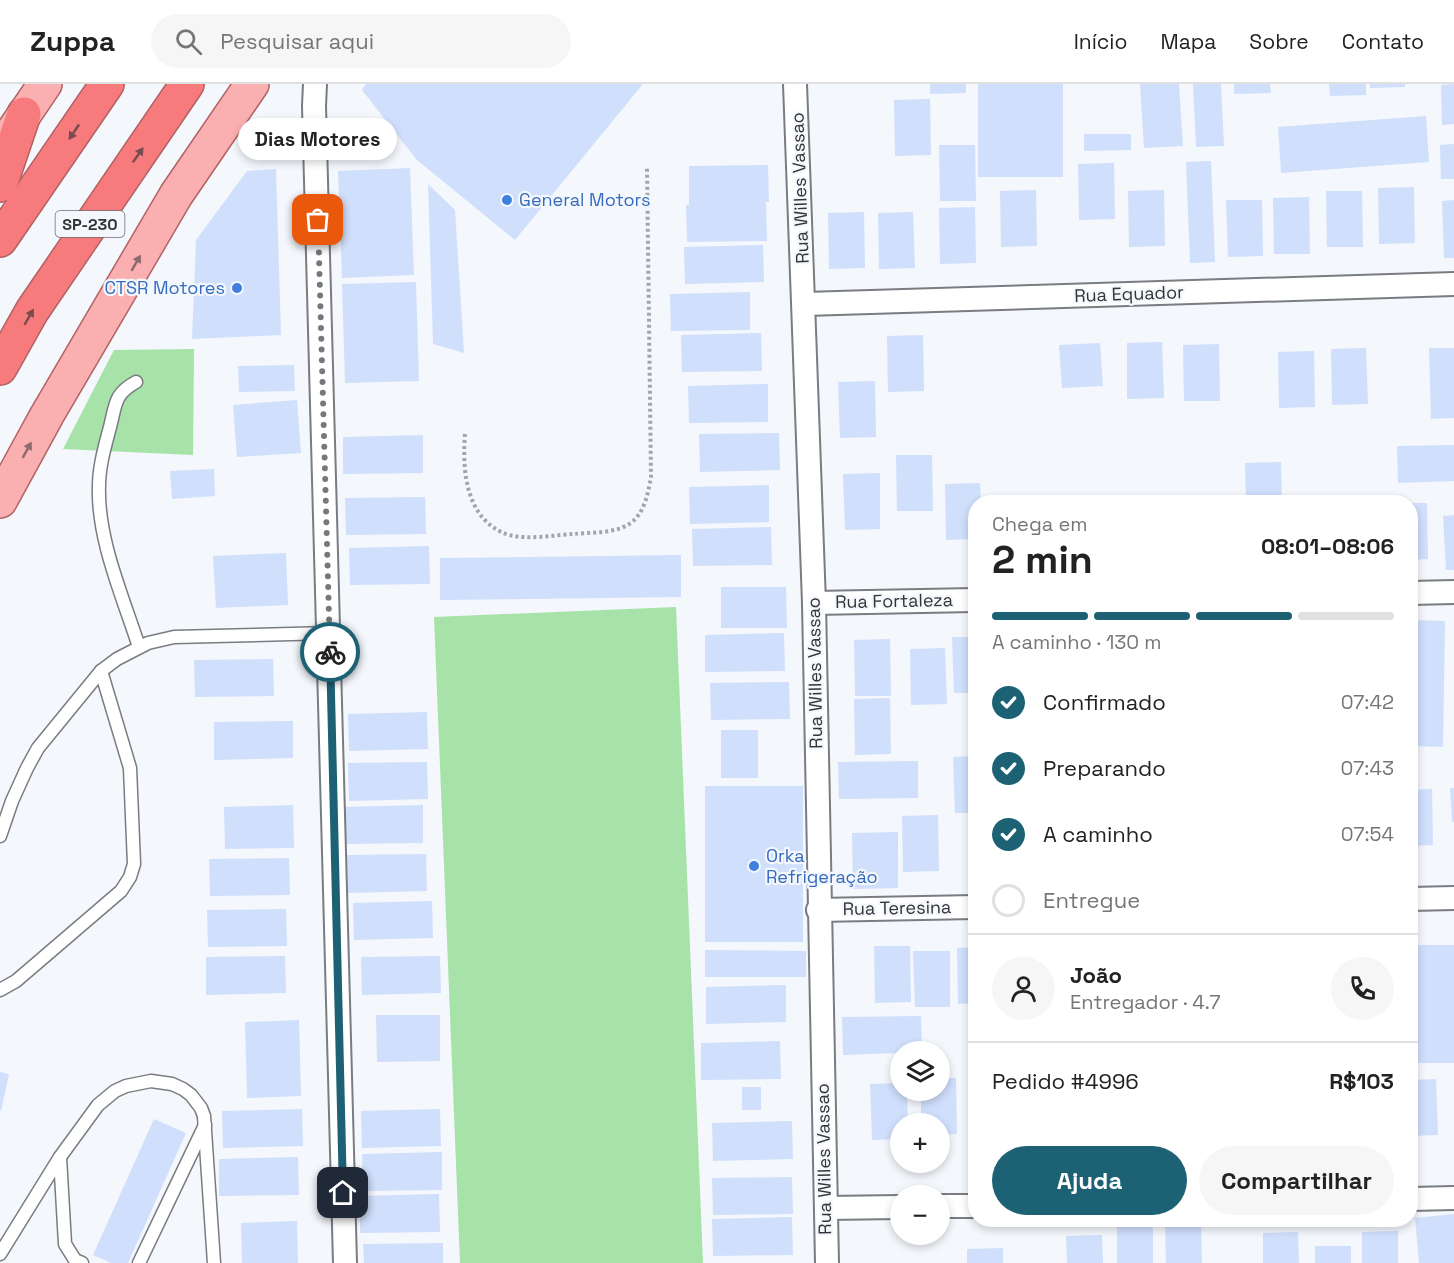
<!DOCTYPE html>
<html lang="pt">
<head>
<meta charset="utf-8">
<style>
	:root { --surface:#fff; --page:#f6f6f6; --text:#222; --muted:#767676; --line:#e0e0e0; --accent:#1d6274 }
	body { margin:0; font-family:"Space Grotesk",sans-serif; background:var(--page); color:var(--text); height:100vh; display:flex; flex-direction:column; font-size:22px; white-space:nowrap }
	* { box-sizing:border-box; margin:0 }
	p { font-size:20px; color:var(--muted) }
	.icon { flex:none; width:33px; height:33px; fill:none; stroke:currentColor; stroke-width:2; stroke-linecap:round; stroke-linejoin:round }
	.map { position:relative; flex:1; overflow:hidden }
	.sheet { position:absolute; left:968px; top:411px; width:450px; height:732px; display:flex; flex-direction:column; background:var(--surface); border-radius:24px; box-shadow:0 3px 9px #0003 }
	.sheet>* { flex:none }
	.buttons { position:absolute; left:890px; top:957px; display:grid; gap:12px }
	.buttons a { display:grid; place-items:center; width:60px; height:60px; border-radius:50%; background:var(--surface); box-shadow:0 3px 9px #0003; font-size:30px }
	.pin { position:absolute; display:grid; place-items:center; width:51px; height:51px; color:#fff; margin:-26px; border-radius:12px; box-shadow:0 3px 9px #0006 }
	.courier { position:absolute; display:grid; place-items:center; width:60px; height:60px; margin:-30px; border:4px solid #1d6274; border-radius:50%; background:#fff; color:#222; box-shadow:0 2px 8px #0007 }
	.bubble { position:absolute; height:42px; border-radius:21px; background:var(--surface); box-shadow:0 3px 9px #0003; font-size:20px; font-weight:700; line-height:42px; text-align:center }
	.head em { font-style:normal; font-weight:700 }
	.head div { display:flex; flex-direction:column-reverse }
	.head { display:flex; align-items:center; justify-content:space-between; height:102px; padding:0 24px }
	h1 { font-size:39px; font-weight:700; line-height:45px }
	.bar { display:grid; grid-template-columns:repeat(4,1fr); gap:9px 6px; align-content:center; height:72px; padding:0 24px }
	.bar i { height:8px; border-radius:4px; background:var(--line) }
	.bar .active { background:var(--accent) }
	.bar p { grid-column:span 4 }
	.line { display:flex; align-items:center; gap:15px; padding:0 24px; border-top:2px solid var(--line) }
	.line div { flex:1 }
	.round { display:grid; place-items:center; flex:none; width:63px; height:63px; border-radius:32px; background:var(--page) }
	ol { padding:0 24px; list-style:none }
	li { display:flex; align-items:center; gap:18px; height:66px }
	li p { margin-inline-start:auto }
	li .icon { padding:6px; border-radius:50%; background:var(--accent); color:#fff; stroke-width:4 }
	li:last-child { color:var(--muted) }
	li i { width:33px; height:33px; border:3px solid var(--line); border-radius:50% }
	.primary-button { display:flex; gap:12px; margin-top:auto; padding:12px 24px }
	.primary-button a { flex:1; height:69px; border-radius:36px; background:var(--accent); color:#fff; font-size:24px; font-weight:700; line-height:69px; text-align:center }
	.primary-button a+a { background:var(--page); color:var(--text) }
	header { display:flex; align-items:center; gap:36px; box-sizing:border-box; height:84px; padding:0 30px; background:var(--surface); border-bottom:2px solid var(--line) }
	header strong { font-size:28px }
	nav { display:flex; gap:33px; margin-inline-start:auto; font-size:21px }
	.search { width:420px; height:54px; background:var(--page); display:flex; align-items:center; gap:15px; box-sizing:border-box; padding:0 21px; border-radius:33px; color:var(--muted); font-size:22px }
	.map>svg:first-child { display:block }
	.green { fill:#a7e2a9 }
	.building { fill:#d0dffc }
	.lines { fill:none; stroke-linecap:round; stroke-linejoin:round }
	.service-casing { stroke:#797c80; stroke-width:15 }
	.minor-casing { stroke:#797c80; stroke-width:26 }
	.primary-casing { stroke:#b26264; stroke-width:36 }
	.motorway-casing { stroke:#b26264; stroke-width:36 }
	.path { stroke:#a3a6a9; stroke-width:4; stroke-dasharray:3 3; stroke-linecap:butt }
	.service { stroke:#fff; stroke-width:12 }
	.minor { stroke:#fff; stroke-width:22 }
	.primary { stroke:#faafb0; stroke-width:33 }
	.motorway { stroke:#f77a7c; stroke-width:33 }
	.oneway { fill:#784c4e }
	.oneway2 { fill:#8d6b6d }
	.done { stroke:#77787b; stroke-width:6; stroke-dasharray:0 10.8 }
	.route { stroke:#1d6274; stroke-width:8 }
	.shop-dot { fill:#3f7fe0; stroke:#f4f7fc; stroke-width:2 }
	.labels { text-anchor:middle; stroke-width:4.5; stroke-linejoin:round; paint-order:stroke }
	.shield { fill:#f4f7fc; stroke:#6d6e71; stroke-width:1.5 }
	.shield-label { font-size:16px; font-weight:bold; fill:#333436 }
	.street-label { font-size:18px; fill:#333436; stroke:#f4f7fc }
	.shop-label { font-size:18px; fill:#366cbe; stroke:#f4f7fc; text-anchor:start }
</style>
</head>
<body>
<header>
<strong>Zuppa</strong>
<div class="search"><svg class="icon" aria-label="search" viewBox="0 0 24 24"><circle cx="10" cy="10" r="6"/><path d="M15 15l6 6"/></svg>Pesquisar aqui</div>
<nav><a>Início</a><a>Mapa</a><a>Sobre</a><a>Contato</a></nav>
</header>
<div class="map">
<svg width="1454" height="1179" viewBox="0 0 1454 1179">
	<rect width="100%" height="100%" fill="#f4f7fc"/>
	<g class="green">
		<path d="M194,265L193,371L63,365L114,266Z"/>
		<path d="M676,523L703,1179H460L434,533Z"/>
	</g>
	<g class="building">
		<path d="M366,0H643L515,156L417,76L362,6Z"/>
		<path d="M930,0H966V9L930,10Z"/>
		<rect x="978" y="0" width="85" height="93"/>
		<path d="M1140,0H1179L1183,62L1144,64Z"/>
		<path d="M1193,0H1221L1224,62L1196,63Z"/>
		<path d="M1234,0H1270L1271,9L1234,10Z"/>
		<path d="M1329,0H1366V11L1330,12Z"/>
		<path d="M1370,0H1405V3L1370,4Z"/>
		<path d="M1454,0V40L1442,41L1441,1Z"/>
		<path d="M930,15L931,71L895,72L894,16Z"/>
		<path d="M1426,32L1429,78L1281,89L1278,43Z"/>
		<path d="M1084,50H1131V66L1084,67Z"/>
		<path d="M1454,60V95H1441L1440,61Z"/>
		<path d="M939,61H975L976,117H940Z"/>
		<path d="M1211,77L1215,178L1190,179L1186,78Z"/>
		<path d="M1114,79L1115,135L1079,136L1078,80Z"/>
		<path d="M768,81L769,118H766L767,157L687,158L686,121H689V82Z"/>
		<path d="M410,84L414,191L342,194L338,87Z"/>
		<path d="M276,85L281,251L192,255L196,156L247,87Z"/>
		<path d="M428,100L455,126L464,269L433,260Z"/>
		<path d="M1414,103L1415,159L1379,160L1378,104Z"/>
		<path d="M1036,106L1037,162L1001,163L1000,107Z"/>
		<path d="M1164,106L1165,162L1129,163L1128,107Z"/>
		<path d="M1326,107H1362L1363,163H1327Z"/>
		<path d="M1309,113L1310,170H1274L1273,114Z"/>
		<path d="M1226,116H1262L1263,172L1228,173Z"/>
		<path d="M1454,116V174H1444L1442,117Z"/>
		<path d="M975,123L976,179L940,180L939,124Z"/>
		<path d="M864,128L865,184L829,185L828,129Z"/>
		<path d="M913,128L915,184L879,185L878,129Z"/>
		<path d="M763,161L764,198L685,200L684,163Z"/>
		<path d="M416,198L419,297L345,299L342,200Z"/>
		<path d="M750,208V246L671,247L670,210Z"/>
		<path d="M761,249L762,287L682,288L681,251Z"/>
		<path d="M923,251L924,307L888,308L887,252Z"/>
		<path d="M1162,258L1164,314L1127,315V259Z"/>
		<path d="M1100,259L1103,302L1062,304L1059,261Z"/>
		<path d="M1219,260L1220,317H1184L1183,261Z"/>
		<path d="M1366,264L1368,320L1332,321L1331,265Z"/>
		<path d="M1429,264H1454V334L1431,335Z"/>
		<path d="M1314,267L1315,323L1279,324L1278,268Z"/>
		<path d="M294,281L295,307L239,308L238,282Z"/>
		<path d="M875,297L876,353L840,354L838,298Z"/>
		<path d="M768,300V338L689,339L688,302Z"/>
		<path d="M297,316L301,369L237,373L233,321Z"/>
		<path d="M779,349L780,386L700,388L699,350Z"/>
		<path d="M423,351V389L343,390V353Z"/>
		<path d="M1454,361V397L1398,399L1397,362Z"/>
		<path d="M896,371H932L933,427H897Z"/>
		<path d="M1281,378L1282,418H1246L1245,379Z"/>
		<path d="M214,385L215,412L172,415L170,387Z"/>
		<path d="M880,389V445L845,446L843,390Z"/>
		<path d="M980,399L981,418H975V455L946,456L945,400Z"/>
		<path d="M769,401V438L690,440L689,403Z"/>
		<path d="M1079,412L1080,418H1044V413Z"/>
		<path d="M425,413L426,450L346,451L345,414Z"/>
		<path d="M1410,419H1427L1428,475L1410,476Z"/>
		<path d="M1454,431V486H1446L1443,432Z"/>
		<path d="M771,443L772,481L693,482L692,445Z"/>
		<path d="M429,462L430,500L350,501L349,464Z"/>
		<path d="M286,469L288,521L216,524L213,472Z"/>
		<path d="M681,471V513L440,516V474Z"/>
		<path d="M721,503H786L787,544H721Z"/>
		<path d="M1410,536L1445,537L1443,663L1410,662Z"/>
		<path d="M784,549L785,587L705,588V551Z"/>
		<path d="M952,553H975V609H954Z"/>
		<path d="M890,555L891,612H855L854,556Z"/>
		<path d="M945,564L947,620L911,621L910,565Z"/>
		<path d="M273,575L274,612L195,613L194,576Z"/>
		<path d="M789,598L790,635L711,636L710,599Z"/>
		<path d="M890,614L891,670L855,671L854,615Z"/>
		<path d="M427,628L428,665L349,667L348,630Z"/>
		<path d="M293,637V674L214,676V638Z"/>
		<rect x="721" y="646" width="37" height="48"/>
		<path d="M975,672V729H955L953,673Z"/>
		<path d="M918,677V714L839,715L838,678Z"/>
		<path d="M427,678L428,715L349,717L348,679Z"/>
		<rect x="705" y="702" width="98" height="156"/>
		<path d="M1450,704H1454V738H1452Z"/>
		<path d="M1432,705L1433,761L1410,762V706Z"/>
		<path d="M293,721L294,764L225,765L224,723Z"/>
		<path d="M423,721V759L343,760V723Z"/>
		<path d="M938,731L939,787L903,788L902,732Z"/>
		<path d="M898,748V804L853,805L852,749Z"/>
		<path d="M426,770L427,807L348,809L347,771Z"/>
		<path d="M289,774L290,811L210,812L209,775Z"/>
		<path d="M432,817L433,854L354,856L353,819Z"/>
		<path d="M286,825L287,862L208,863L207,826Z"/>
		<rect x="1410" y="861" width="44" height="118"/>
		<path d="M874,862H910L911,918L875,919Z"/>
		<path d="M975,863V919L958,920L957,864Z"/>
		<path d="M705,866L806,867V893H705Z"/>
		<path d="M913,867H950V923H915Z"/>
		<path d="M285,872L286,909L206,911V873Z"/>
		<path d="M440,872L441,909L362,911L361,873Z"/>
		<path d="M786,901V938L706,940V903Z"/>
		<path d="M376,931H440V977L377,978Z"/>
		<path d="M921,932L922,968L843,971L842,933Z"/>
		<path d="M299,936L301,1012L247,1014L245,938Z"/>
		<path d="M780,957L781,995L701,996V959Z"/>
		<path d="M0,988L9,990L1,1027H0Z"/>
		<path d="M956,994L957,1050L939,1051V1040H921V1006H939V995Z"/>
		<path d="M1436,995L1438,1051L1410,1052V996Z"/>
		<path d="M900,999V1006H907L908,1040H900V1055L872,1056L870,1000Z"/>
		<rect x="742" y="1003" width="19" height="23"/>
		<path d="M302,1025L303,1062L223,1064L222,1027Z"/>
		<path d="M440,1025L441,1062L362,1064L361,1027Z"/>
		<path d="M154,1035L186,1049L128,1179H111L93,1171Z"/>
		<path d="M792,1037L793,1075L713,1077L712,1039Z"/>
		<path d="M442,1068V1106L363,1107L362,1070Z"/>
		<path d="M298,1073L299,1111L219,1112V1075Z"/>
		<path d="M792,1093L793,1130L713,1131L712,1094Z"/>
		<path d="M439,1110L440,1148L360,1149V1112Z"/>
		<path d="M1454,1130V1179H1419L1415,1134Z"/>
		<path d="M792,1133L793,1171L713,1172L712,1135Z"/>
		<path d="M297,1137L298,1179H242L241,1139Z"/>
		<path d="M1201,1137L1202,1179H1166L1165,1138Z"/>
		<path d="M1153,1138V1179H1117V1139Z"/>
		<path d="M1398,1147V1179H1362V1148Z"/>
		<path d="M1298,1148L1299,1179H1263V1149Z"/>
		<path d="M1102,1151L1103,1179H1067L1066,1152Z"/>
		<path d="M443,1159V1179H364L363,1160Z"/>
		<rect x="1315" y="1162" width="36" height="17"/>
		<path d="M1003,1164V1179H967V1165Z"/>
	</g>
	<g class="lines">
		<defs>
			<g id="service">
				<path d="M136,298C114,310 116,320 110,343C105,362 99,382 99,402C97,455 123,513 139,563"/>
				<path d="M0,752L12,717L27,684L38,664L101,587L117,575L148,559L174,553L329,549"/>
				<path d="M0,906L16,897L121,807L130,793L134,780L130,684L101,587"/>
				<path d="M60,1073L65,1160L75,1176L82,1179"/>
				<path d="M0,1170L60,1073L98,1021L115,1007L126,1002L151,997L172,1000L183,1005L191,1011L201,1024L204,1032L214,1179"/>
				<path d="M139,1179L205,1041"/>
			</g>
			<g id="minor">
				<path d="M315,0L314,22L345,1179"/>
				<path d="M795,0L814,519L827,1179"/>
				<path d="M805,220L1454,200"/>
				<path d="M1410,509L1454,508"/>
				<path d="M814,519L975,516"/>
				<path d="M1410,815L1454,814"/>
				<path d="M818,826L975,823"/>
				<path d="M1410,1115L1454,1114"/>
				<path d="M939,1122H975"/>
				<path d="M826,1124L900,1123"/>
			</g>
			<g id="primary">
				<path d="M9,53L45,0"/>
				<path d="M0,417L47,331L176,111L252,0"/>
			</g>
			<g id="motorway">
				<path d="M0,101L24,30"/>
				<path d="M0,156L107,0"/>
				<path d="M0,284L32,227L187,0"/>
			</g>
		</defs>
		<use href="#service" class="service-casing"/>
		<use href="#minor" class="minor-casing"/>
		<use href="#primary" class="primary-casing"/>
		<use href="#motorway" class="motorway-casing"/>
		<path class="path" d="M465,350C462,388 466,437 509,451C529,456 554,451 574,450C592,448 617,450 632,438C645,427 648,409 651,393L647,83"/>
		<use href="#service" class="service"/>
		<use href="#minor" class="minor"/>
		<use href="#primary" class="primary"/>
		<use href="#motorway" class="motorway"/>
	</g>
	<defs><path id="oneway-solid" d="M-6-.8H1V-3.2L6.5 0L1 3.2V.8H-6Z" transform="scale(1.5)"/></defs>
	<g class="oneway">
		<use href="#oneway-solid" transform="translate(74 48) rotate(124)"/>
		<use href="#oneway-solid" transform="translate(138 71) rotate(-55)"/>
		<use href="#oneway-solid" transform="translate(29 233) rotate(-60)"/>
	</g>
	<g class="oneway2">
		<use href="#oneway-solid" transform="translate(136 179) rotate(-60)"/>
		<use href="#oneway-solid" transform="translate(27 366) rotate(-61)"/>
	</g>
	<g class="lines">
		<path class="done" d="M318,136L330,568"/>
		<path class="route" d="M330,568L343,1109"/>
	</g>
	<g class="shop-dot">
		<circle cx="507" cy="116" r="6"/>
		<circle cx="237" cy="204" r="6"/>
		<circle cx="754" cy="782" r="6"/>
	</g>
	<g class="labels">
		<rect class="shield" x="55.5" y="127" width="69" height="26" rx="4.5"/>
		<g class="shield-label">
			<text x="90" y="146">SP-230</text>
		</g>
		<g class="street-label">
			<text transform="translate(800 104) rotate(-92)" y="6">Rua Willes Vassao</text>
			<text transform="translate(1129 210) rotate(-2)" y="6">Rua Equador</text>
			<text transform="translate(894 517) rotate(-1)" y="6">Rua Fortaleza</text>
			<text transform="translate(815 589) rotate(-91)" y="6">Rua Willes Vassao</text>
			<text transform="translate(897 824) rotate(-1)" y="6">Rua Teresina</text>
			<text transform="translate(824 1075) rotate(-91)" y="6">Rua Willes Vassao</text>
		</g>
		<g class="shop-label">
			<text x="519" y="122">General Motors</text>
			<text x="225" y="210" text-anchor="end">CTSR Motores</text>
			<text x="766" y="778">Orka<tspan x="766" dy="21">Refrigeração</tspan></text>
		</g>
	</g>
</svg>
<div class="buttons">
<a><svg class="icon" aria-label="layers" viewBox="0 0 24 24"><path d="M12 4l9 5-9 5-9-5zM3 14l9 5 9-5"/></svg></a>
<a>+</a>
<a>−</a>
</div>
<div class="pin" style="left:318px;top:136px;background:#ea580c"><svg class="icon" aria-label="bag" viewBox="0 0 24 24"><path d="M5 8h14l-1 12H6zM9 8a3 3 0 0 1 6 0"/></svg></div>
<div class="pin" style="left:343px;top:1109px;background:#1f2937"><svg class="icon" aria-label="home" viewBox="0 0 24 24"><path d="M3 11l9-7 9 7M6 9v11h12V9"/></svg></div>
<div class="courier" style="left:330px;top:568px"><svg class="icon" aria-label="bike" viewBox="0 0 24 24"><circle cx="6" cy="16" r="4"/><circle cx="18" cy="16" r="4"/><path d="M6 16l4-8h5l3 8M10 8l3 8H6M13 5h3"/></svg></div>
<div class="bubble" style="left:238px;top:34px;width:159px">Dias Motores</div>
<section class="sheet">
<div class="head"><div><h1>2 min</h1><p>Chega em</p></div><em>08:01–08:06</em></div>
<div class="bar"><i class="active"></i><i class="active"></i><i class="active"></i><i></i><p>A caminho · 130 m</p></div>
<ol>
<li><svg class="icon" aria-label="check" viewBox="0 0 24 24"><path d="M5 12l5 5 9-10"/></svg>Confirmado<p>07:42</p></li>
<li><svg class="icon" aria-label="check" viewBox="0 0 24 24"><path d="M5 12l5 5 9-10"/></svg>Preparando<p>07:43</p></li>
<li><svg class="icon" aria-label="check" viewBox="0 0 24 24"><path d="M5 12l5 5 9-10"/></svg>A caminho<p>07:54</p></li>
<li><i></i>Entregue</li>
</ol>
<div class="line" style="height:108px"><a class="round"><svg class="icon" aria-label="person" viewBox="0 0 24 24"><circle cx="12" cy="8" r="4"/><path d="M4 21q1-7 8-7t8 7"/></svg></a><div><b>João</b><p>Entregador · 4.7</p></div><a class="round"><svg class="icon" aria-label="phone" viewBox="0 0 24 24"><path d="M5 4h4l2 5-3 2q2 4 5 5l2-3 5 2v4C11 20 4 13 5 4z"/></svg></a></div>
<div class="line" style="height:78px"><div>Pedido #4996</div><b>R$103</b></div>
<div class="primary-button"><a>Ajuda</a><a>Compartilhar</a></div>
</section>
</div>
</body>
</html>
